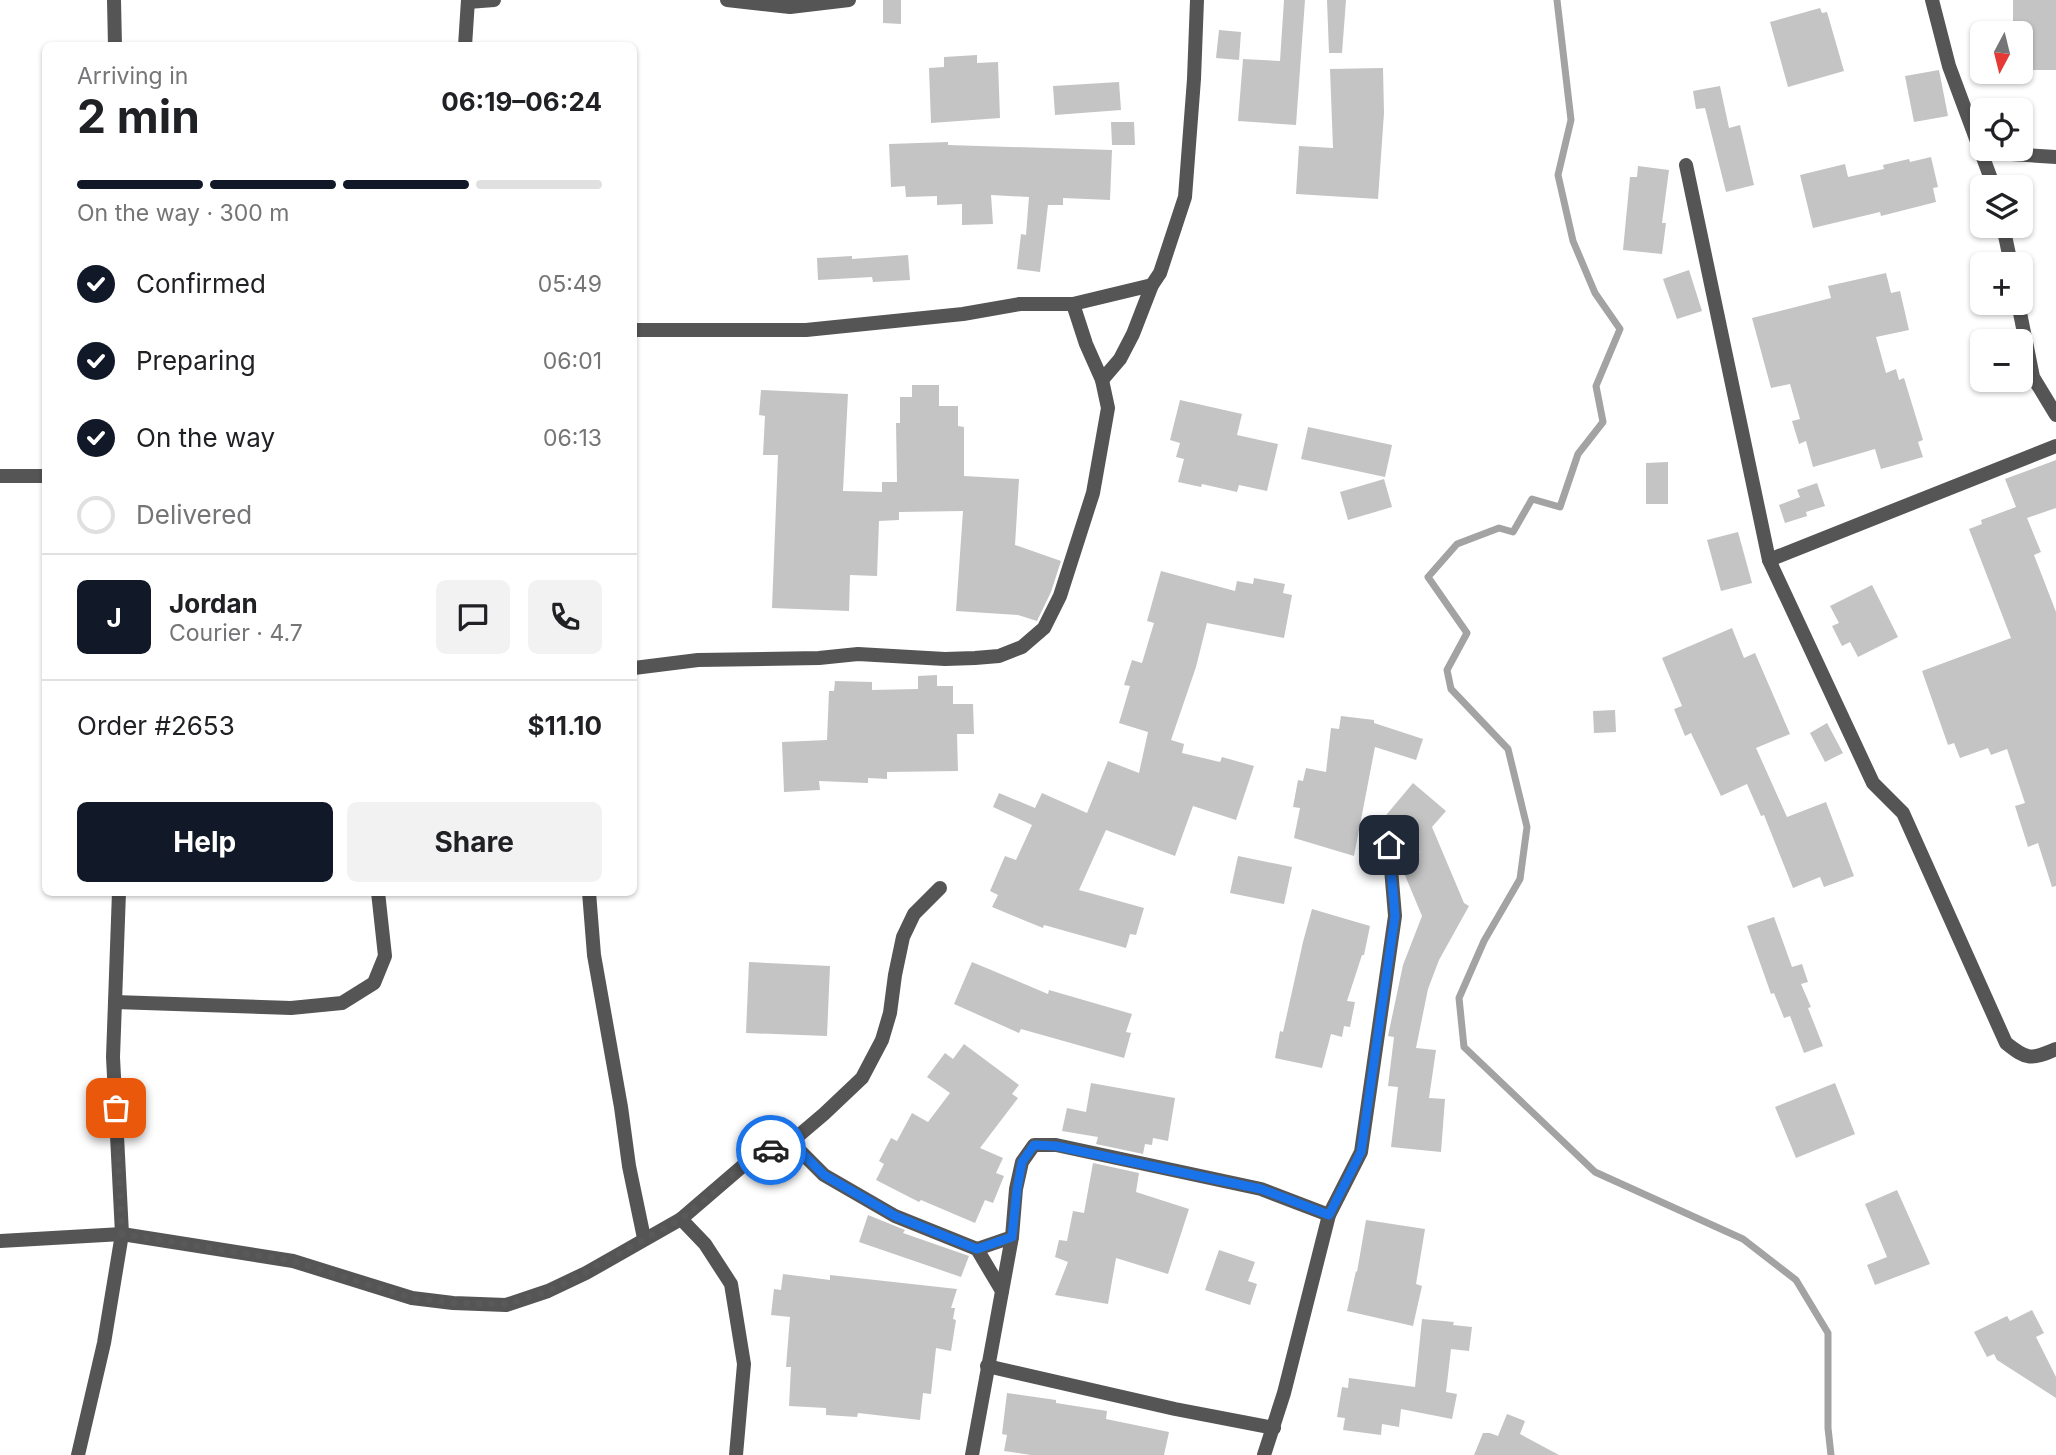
<!DOCTYPE html>
<html lang="en">
<head>
<meta charset="utf-8">
<style>
	:root { --surface:#fff; --page:#f2f2f2; --text:#202124; --muted:#757577; --line:#e0e0e0; --accent:#111827 }
	body { margin:0; font-family:Inter,sans-serif; background:var(--page); color:var(--text); height:100vh; display:flex; flex-direction:column; font-size:26px; white-space:nowrap }
	* { box-sizing:border-box; margin:0 }
	p { font-size:23px; color:var(--muted) }
	.icon { flex:none; width:38px; height:38px; fill:none; stroke:currentColor; stroke-width:2; stroke-linecap:round; stroke-linejoin:round }
	.map { position:relative; flex:1; overflow:hidden }
	.details { position:absolute; left:42px; top:42px; width:595px; height:854px; display:flex; flex-direction:column; background:var(--surface); border-radius:10px; box-shadow:0 2px 5px #0004 }
	.details>* { flex:none }
	.needle { width:46px; rotate:187deg }
	.buttons { position:absolute; left:1970px; top:21px; display:grid; gap:14px }
	.buttons a { display:grid; place-items:center; width:63px; height:63px; border-radius:10px; background:var(--surface); box-shadow:0 2px 5px #0004; font-size:35px }
	.pin { position:absolute; display:grid; place-items:center; width:60px; height:60px; color:#fff; margin:-30px; border-radius:14px; box-shadow:0 4px 10px #0006 }
	.courier { position:absolute; display:grid; place-items:center; width:70px; height:70px; margin:-35px; border:5px solid #1a73e8; border-radius:50%; background:#fff; color:#222; box-shadow:0 2px 9px #0007 }
	.headline em { font-style:normal; font-weight:700 }
	.headline div { display:flex; flex-direction:column-reverse }
	.headline { display:flex; align-items:center; justify-content:space-between; height:119px; padding:0 35px }
	h1 { font-size:46px; font-weight:700; line-height:52px }
	.bar { display:grid; grid-template-columns:repeat(4,1fr); gap:10px 7px; align-content:center; height:84px; padding:0 35px }
	.bar i { height:9px; border-radius:5px; background:var(--line) }
	.bar .current { background:var(--accent) }
	.bar p { grid-column:span 4 }
	.line { display:flex; align-items:center; gap:18px; padding:0 35px; border-top:2px solid var(--line) }
	.line div { flex:1 }
	.round { display:grid; place-items:center; flex:none; width:74px; height:74px; border-radius:10px; background:var(--page) }
	ol { padding:0 35px; list-style:none }
	li { display:flex; align-items:center; gap:21px; height:77px }
	li p { margin-inline-start:auto }
	li .icon { padding:7px; border-radius:50%; background:var(--accent); color:#fff; stroke-width:4 }
	li:last-child { color:var(--muted) }
	li i { width:38px; height:38px; border:4px solid var(--line); border-radius:50% }
	.action { display:flex; gap:14px; margin-top:auto; padding:14px 35px }
	.action a { flex:1; height:80px; border-radius:10px; background:var(--accent); color:#fff; font-size:28px; font-weight:700; line-height:80px; text-align:center }
	.action a+a { background:var(--page); color:var(--text) }
	.map>svg:first-child { display:block }
	.lines { fill:none; stroke-linecap:round; stroke-linejoin:round }
	.stream { stroke:#a3a3a3; stroke-width:7 }
	.building { fill:#c4c4c4 }
	.minor { stroke:#555; stroke-width:14 }
	.done { stroke:#595959; stroke-width:7; stroke-dasharray:0 12.6 }
	.route { stroke:#1a73e8; stroke-width:9 }
</style>
</head>
<body>
<div class="map">
<svg width="2056" height="1455" viewBox="0 0 2056 1455">
	<rect width="100%" height="100%" fill="#fff"/>
	<g class="lines">
		<path class="stream" d="M1557,0L1571,120L1558,175L1573,241L1595,293L1620,329L1596,386L1603,422L1578,454L1560,507L1532,499L1513,532L1499,528L1457,544L1428,577L1467,633L1447,670L1451,689L1508,749L1527,827L1520,879L1484,941L1459,998L1464,1047L1595,1172L1743,1239L1796,1280L1828,1333V1428L1831,1455"/>
	</g>
	<g class="building">
		<path d="M883,0H901V24L883,23Z"/>
		<path d="M1284,0H1305L1296,125L1238,121L1243,59L1280,61Z"/>
		<path d="M1327,0H1346L1342,53H1329Z"/>
		<path d="M2013,0H2056V70H2030V65H2021V33H2013Z"/>
		<path d="M1820,8L1822,13L1827,12L1844,71L1788,87L1770,22Z"/>
		<path d="M1219,30L1241,32L1239,60L1216,58Z"/>
		<path d="M977,55V63L998,62L1000,118L931,123L929,68L944,67V57Z"/>
		<path d="M1383,68L1384,113L1378,199L1296,194L1299,146L1333,148L1330,69Z"/>
		<path d="M1939,70L1948,116L1914,122L1905,76Z"/>
		<path d="M1119,82L1121,110L1055,115L1053,86Z"/>
		<path d="M1720,86L1729,128L1740,125L1754,185L1726,192L1705,108L1696,109L1693,91Z"/>
		<path d="M1111,122H1134L1135,145H1112Z"/>
		<path d="M948,142V145L1112,150L1110,200L1063,198V205H1048L1040,272L1017,269L1021,234L1026,235L1029,197L991,195L993,224L962,225V204L937,205V196L906,197L905,186L891,187L889,144Z"/>
		<path d="M1931,157L1938,187L1933,188L1936,202L1881,216L1880,212L1813,228L1800,175L1845,164L1848,177L1884,169L1883,165L1909,159L1910,162Z"/>
		<path d="M1638,166L1669,170L1662,223H1666L1662,254L1623,250L1630,177H1637Z"/>
		<path d="M908,255L910,280L873,282L872,277L818,280L817,258L852,256V259Z"/>
		<path d="M1689,270L1702,311L1677,319L1663,279Z"/>
		<path d="M1886,273L1891,293L1900,291L1909,330L1876,337L1886,373L1896,369L1899,380L1904,378L1923,440L1918,442L1923,457L1881,469L1875,449L1813,467L1806,441L1799,444L1792,421L1800,419L1790,384L1771,388L1752,318L1831,298L1828,286Z"/>
		<path d="M912,385H939V406H958V426L964,427V476L1019,479L1015,545L1061,561L1051,592L1037,621L1018,615L956,611L963,511L899,512V520L879,521L877,576L850,575L849,611L772,608L778,455H763L765,416L759,415L761,390L848,394L843,491L882,492V482H897L896,423H900V397H912Z"/>
		<path d="M1180,400L1242,414L1237,435L1278,444L1267,491L1239,485L1237,492L1202,484L1201,487L1178,482L1184,459L1176,457L1180,443L1170,440Z"/>
		<path d="M1308,427L1392,445L1385,477L1301,459Z"/>
		<path d="M2056,460V508L2027,518L2041,552L2034,555L2056,612V886L2052,887L2038,843L2028,847L2015,806L2025,803L2007,749L1991,755L1988,748L1960,758L1954,743L1948,745L1922,671L2011,638L1969,529L1982,524L1981,520L2016,507L2005,479Z"/>
		<path d="M1668,462V504H1646V463Z"/>
		<path d="M1384,479L1392,507L1348,520L1340,492Z"/>
		<path d="M1817,483L1825,506L1806,512L1807,516L1785,523L1779,505L1800,497L1797,490Z"/>
		<path d="M1738,532L1752,583L1721,591L1707,540Z"/>
		<path d="M1161,571L1235,591L1237,581L1253,584L1254,578L1285,584L1283,593L1292,595L1284,638L1207,623L1196,667L1171,740L1184,744L1182,753L1220,762L1222,757L1254,766L1236,820L1193,806L1175,856L1106,830L1079,890L1144,908L1136,935L1130,934L1126,948L1044,925L1043,928L992,907L998,895L990,891L1005,856L1016,860L1032,825L993,807L999,793L1035,808L1042,793L1087,813L1108,761L1139,773L1148,732L1119,723L1130,686L1124,685L1132,660L1142,663L1154,623L1147,621Z"/>
		<path d="M1872,585L1898,637L1858,657L1850,642L1842,646L1832,626L1839,623L1830,606Z"/>
		<path d="M1732,628L1744,658L1755,653L1790,734L1756,748L1787,817L1826,802L1854,876L1824,887L1820,877L1793,888L1764,815L1761,816L1747,784L1721,796L1691,733L1685,736L1674,709L1682,706L1662,658Z"/>
		<path d="M937,675V686H953V704H973L974,734H957L958,771L887,772V779L868,778V783L819,781L820,790L784,792L782,742L827,740L829,691H834L835,681L872,682V690L918,689V676Z"/>
		<path d="M1615,710L1616,732L1594,733L1593,711Z"/>
		<path d="M1341,716L1374,720V723L1423,739L1416,760L1375,747L1354,856L1294,838L1300,808L1293,807L1298,780L1303,781L1306,768L1326,772L1331,728L1339,729Z"/>
		<path d="M1827,723L1843,753L1825,762L1810,733Z"/>
		<path d="M1413,783L1446,811L1432,827L1464,903L1469,906L1439,960L1428,989L1416,1048L1436,1050L1429,1098L1445,1099L1441,1152L1391,1147L1398,1087L1388,1086L1394,1037L1388,1036L1403,965L1422,916L1404,873L1410,871L1405,858L1420,852L1391,828L1377,826Z"/>
		<path d="M1238,856L1292,867L1284,904L1230,893Z"/>
		<path d="M1312,909L1370,926L1364,955H1362L1347,1001L1355,1002L1350,1027L1344,1026L1342,1037L1331,1034L1322,1068L1275,1058L1280,1031L1283,1032L1303,942Z"/>
		<path d="M1774,917L1792,967L1802,964L1808,982L1801,984L1811,1007L1808,1008L1823,1046L1804,1053L1790,1016L1784,1018L1774,993L1771,994L1747,926Z"/>
		<path d="M749,962L830,966L827,1036L746,1033Z"/>
		<path d="M972,962L1048,994L1049,990L1132,1014L1126,1032L1131,1033L1124,1058L1021,1029L1019,1033L954,1004Z"/>
		<path d="M964,1044L1019,1085L1012,1094L1018,1098L980,1148L1003,1158L996,1173L1004,1176L993,1203L985,1200L975,1223L921,1200L919,1202L876,1180L884,1164L879,1161L891,1138L897,1141L912,1113L928,1122L950,1093L927,1077L945,1053L953,1059Z"/>
		<path d="M1091,1083L1175,1098L1168,1141L1153,1138L1152,1145L1145,1144L1143,1154L1096,1144L1098,1137L1062,1131L1067,1108L1086,1112Z"/>
		<path d="M1835,1083L1855,1134L1796,1158L1775,1107Z"/>
		<path d="M1093,1163L1139,1173L1136,1192L1189,1209L1168,1274L1116,1258L1108,1304L1055,1295L1068,1262L1055,1257L1059,1240L1067,1241L1073,1211L1084,1213Z"/>
		<path d="M1897,1190L1930,1264L1875,1285L1867,1265L1887,1257L1865,1204Z"/>
		<path d="M868,1215L905,1230L903,1233L969,1256L961,1277L859,1242Z"/>
		<path d="M1366,1220L1425,1229L1416,1284L1422,1286L1413,1326L1347,1311L1356,1271L1357,1272Z"/>
		<path d="M1219,1250L1255,1262L1248,1281L1257,1284L1250,1305L1205,1290Z"/>
		<path d="M783,1274L830,1280V1275L957,1289L951,1308H955L953,1319L956,1320L951,1351L936,1348L931,1394L923,1393L920,1420L858,1413L857,1417L826,1415V1408L789,1406L791,1367H786L790,1317L771,1315L774,1289L781,1290Z"/>
		<path d="M2032,1310L2044,1333L2036,1337L2056,1377V1398L1997,1360L1994,1354L1987,1357L1974,1332L2007,1316L2010,1321Z"/>
		<path d="M1422,1319L1454,1322L1453,1325L1472,1327L1469,1351L1451,1349L1446,1392L1457,1394L1452,1419L1401,1409L1399,1427L1382,1424L1381,1435L1343,1430L1345,1418L1337,1417L1342,1387L1348,1388L1349,1378L1415,1387Z"/>
		<path d="M1007,1393L1056,1400V1403L1107,1411L1106,1419L1169,1432L1164,1455H1031L1004,1451L1007,1435L1002,1434Z"/>
		<path d="M1507,1414L1525,1421L1520,1434L1559,1455H1474L1483,1433H1490L1498,1436Z"/>
	</g>
	<g class="lines">
		<g class="minor">
			<path d="M114,0L115,46"/>
			<path d="M727,0L790,7L849,0"/>
			<path d="M1932,0L1949,66L1994,187"/>
			<path d="M468,2L494,0"/>
			<path d="M465,46L468,0"/>
			<path d="M1981,152L2056,157"/>
			<path d="M1686,165L1769,560L1873,783L1903,813L2006,1043C2027,1060 2031,1060 2056,1049"/>
			<path d="M2003,226L2011,264"/>
			<path d="M2018,303L2033,377L2056,415"/>
			<path d="M634,330H806L963,314L1020,304H1073L1152,285"/>
			<path d="M1102,380L1120,359L1133,334L1152,285L1160,273L1185,197L1194,79L1197,0"/>
			<path d="M0,476H46"/>
			<path d="M1769,560L2056,446"/>
			<path d="M634,668L698,660L819,658L858,654L945,659L975,658L999,656L1022,647L1044,628L1060,596L1093,493L1108,408L1102,380L1086,344L1073,304"/>
			<path d="M589,892L594,955L621,1107L629,1166L644,1238"/>
			<path d="M115,1002L291,1008L342,1003L374,983L385,956L378,892"/>
			<path d="M791,1142L824,1175L895,1216L977,1249L1002,1291"/>
			<path d="M681,1219L705,1244L731,1284L744,1364L736,1455"/>
			<path d="M0,1241L122,1234L293,1261L412,1298L453,1303L506,1305L548,1291L586,1273L681,1219L752,1158L791,1142L824,1114L862,1078L882,1040L890,1013L895,975L903,937L914,914L940,888"/>
			<path d="M977,1249L1012,1237"/>
			<path d="M987,1366L1175,1409L1274,1428"/>
			<path d="M78,1455L104,1343L122,1234L113,1057L119,892"/>
			<path d="M972,1455L1012,1237L1016,1189L1022,1162L1034,1145H1056L1261,1189L1329,1215"/>
			<path d="M1264,1455L1284,1393L1329,1215L1361,1152L1395,916L1389,845"/>
		</g>
	</g>
	<g class="lines">
		<path class="done" d="M116,1108L122,1234L293,1261L412,1298L453,1303L506,1304L548,1291L567,1282L681,1219L752,1158L771,1150"/>
		<path class="route" d="M771,1150L791,1142L824,1175L895,1216L977,1249L1012,1237L1017,1189L1022,1162L1034,1145L1056,1146L1261,1189L1329,1215L1361,1152L1395,916L1389,845"/>
	</g>
</svg>
<div class="buttons">
<a><svg class="needle" viewBox="-14 -14 28 28"><path d="M0-13l5 13h-10z" fill="#e53935"/><path d="M0 13l5-13h-10z" fill="#757577"/></svg></a>
<a><svg class="icon" aria-label="locate" viewBox="0 0 24 24"><circle cx="12" cy="12" r="6"/><path d="M12 2v4M12 18v4M2 12h4M18 12h4"/></svg></a>
<a><svg class="icon" aria-label="layers" viewBox="0 0 24 24"><path d="M12 4l9 5-9 5-9-5zM3 14l9 5 9-5"/></svg></a>
<a>+</a>
<a>−</a>
</div>
<div class="pin" style="left:116px;top:1108px;background:#ea580c"><svg class="icon" aria-label="bag" viewBox="0 0 24 24"><path d="M5 8h14l-1 12H6zM9 8a3 3 0 0 1 6 0"/></svg></div>
<div class="pin" style="left:1389px;top:845px;background:#1f2937"><svg class="icon" aria-label="home" viewBox="0 0 24 24"><path d="M3 11l9-7 9 7M6 9v11h12V9"/></svg></div>
<div class="courier" style="left:771px;top:1150px"><svg class="icon" aria-label="car" viewBox="0 0 24 24"><path d="M5 17H2v-5l4-1 3-4h7l3 4 3 1v5h-3M9 17h6M6 11h13"/><circle cx="7" cy="17" r="2"/><circle cx="17" cy="17" r="2"/></svg></div>
<section class="details">
<div class="headline"><div><h1>2 min</h1><p>Arriving in</p></div><em>06:19–06:24</em></div>
<div class="bar"><i class="current"></i><i class="current"></i><i class="current"></i><i></i><p>On the way · 300 m</p></div>
<ol>
<li><svg class="icon" aria-label="check" viewBox="0 0 24 24"><path d="M5 12l5 5 9-10"/></svg>Confirmed<p>05:49</p></li>
<li><svg class="icon" aria-label="check" viewBox="0 0 24 24"><path d="M5 12l5 5 9-10"/></svg>Preparing<p>06:01</p></li>
<li><svg class="icon" aria-label="check" viewBox="0 0 24 24"><path d="M5 12l5 5 9-10"/></svg>On the way<p>06:13</p></li>
<li><i></i>Delivered</li>
</ol>
<div class="line" style="height:126px"><b class="round" style="background:var(--accent);color:#fff">J</b><div><b>Jordan</b><p>Courier · 4.7</p></div><a class="round"><svg class="icon" aria-label="chat" viewBox="0 0 24 24"><path d="M4 5h16v11H9l-5 4z"/></svg></a><a class="round"><svg class="icon" aria-label="phone" viewBox="0 0 24 24"><path d="M5 4h4l2 5-3 2q2 4 5 5l2-3 5 2v4C11 20 4 13 5 4z"/></svg></a></div>
<div class="line" style="height:91px"><div>Order #2653</div><b>$11.10</b></div>
<div class="action"><a>Help</a><a>Share</a></div>
</section>
</div>
</body>
</html>
